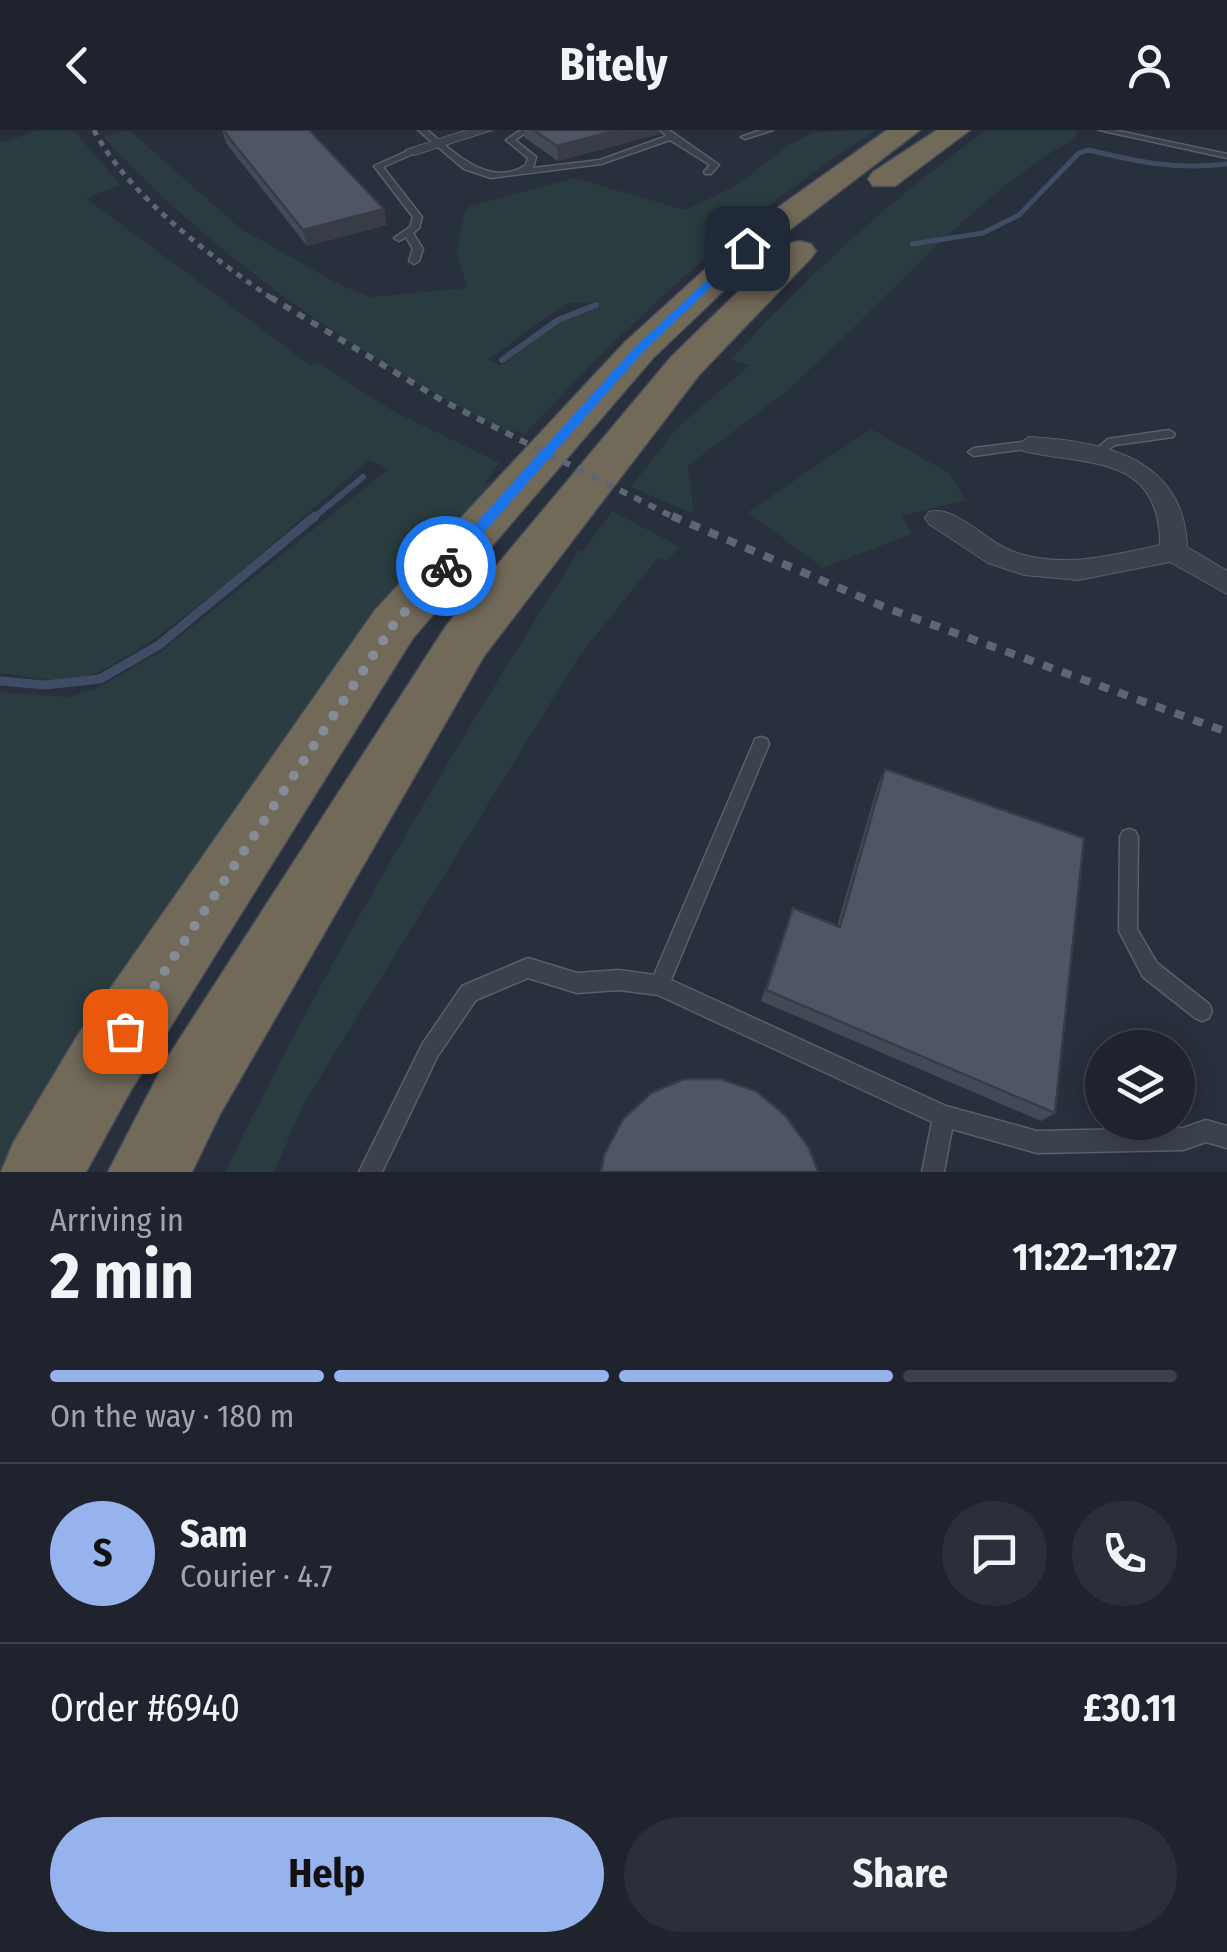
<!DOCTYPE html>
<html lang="en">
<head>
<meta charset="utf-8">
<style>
	:root { --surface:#1e232e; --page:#2b2f3a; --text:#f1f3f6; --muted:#a1a4aa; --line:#3c404a; --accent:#97b3ed }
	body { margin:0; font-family:"Fira Sans Condensed",sans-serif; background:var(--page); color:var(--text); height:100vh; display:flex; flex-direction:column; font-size:38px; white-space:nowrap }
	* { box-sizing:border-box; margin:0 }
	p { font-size:32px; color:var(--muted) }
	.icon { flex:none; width:55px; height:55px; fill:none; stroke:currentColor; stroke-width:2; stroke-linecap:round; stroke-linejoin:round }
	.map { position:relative; height:1042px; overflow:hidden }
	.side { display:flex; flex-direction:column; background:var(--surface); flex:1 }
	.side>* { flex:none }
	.fabs { position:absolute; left:1085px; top:900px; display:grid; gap:20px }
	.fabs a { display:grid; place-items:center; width:110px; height:110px; border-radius:50%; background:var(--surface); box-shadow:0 5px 25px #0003,0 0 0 2px var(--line); font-size:50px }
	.pin { position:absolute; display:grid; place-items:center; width:85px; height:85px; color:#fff; margin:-42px; border-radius:20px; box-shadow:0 5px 15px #0006 }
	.courier { position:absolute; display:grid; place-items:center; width:100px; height:100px; margin:-50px; border:8px solid #1a73e8; border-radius:50%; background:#fff; color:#222; box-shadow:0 2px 12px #0007 }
	.summary em { font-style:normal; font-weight:700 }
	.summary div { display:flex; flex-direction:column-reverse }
	.summary { display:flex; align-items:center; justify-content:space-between; height:170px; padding:0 50px }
	h1 { font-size:65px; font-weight:700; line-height:75px }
	.bar { display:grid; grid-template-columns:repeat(4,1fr); gap:15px 10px; align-content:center; height:120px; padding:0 50px }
	.bar i { height:12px; border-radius:8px; background:var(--line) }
	.bar .on { background:var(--accent) }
	.bar p { grid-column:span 4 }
	.line { display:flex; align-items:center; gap:25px; padding:0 50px; border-top:2px solid var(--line) }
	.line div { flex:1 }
	.round { display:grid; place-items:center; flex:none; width:105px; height:105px; border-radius:52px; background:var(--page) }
	.action { display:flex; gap:20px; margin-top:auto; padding:20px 50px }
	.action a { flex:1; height:115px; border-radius:60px; background:var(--accent); color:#111; font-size:40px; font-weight:700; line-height:115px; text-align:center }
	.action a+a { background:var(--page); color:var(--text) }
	header { display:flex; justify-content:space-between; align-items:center; height:130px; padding:0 50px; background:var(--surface); font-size:45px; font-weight:700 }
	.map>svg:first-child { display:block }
	.green { fill:#2a3c3f; fill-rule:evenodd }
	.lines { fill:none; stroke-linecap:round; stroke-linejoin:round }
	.stream-far2 { stroke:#3f4c64; stroke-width:5 }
	.stream-far1 { stroke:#3f4c64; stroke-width:6 }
	.stream { stroke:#3f4c64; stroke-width:9 }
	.lane-casing { stroke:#595f6b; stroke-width:3 }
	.street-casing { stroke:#595f6b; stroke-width:2 }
	.highway-casing { stroke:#464c58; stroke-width:3 }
	.lane { fill:#3b414d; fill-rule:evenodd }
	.street { fill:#3b414d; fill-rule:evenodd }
	.highway { fill:#726a59; fill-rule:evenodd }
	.rail-far2 { stroke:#5e6573; stroke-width:5; stroke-dasharray:6 6; stroke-linecap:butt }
	.rail-far1 { stroke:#5e6573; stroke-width:6; stroke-dasharray:8 8; stroke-linecap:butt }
	.rail { stroke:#5e6573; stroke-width:8; stroke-dasharray:10 10; stroke-linecap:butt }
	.wall { fill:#434a57 }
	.shaded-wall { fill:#373c47 }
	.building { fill:#4e5665; stroke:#373c47; stroke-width:2.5 }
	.route { fill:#1a73e8 }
	.done { stroke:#858b97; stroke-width:10; stroke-dasharray:0 18 }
</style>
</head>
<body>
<header><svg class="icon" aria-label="back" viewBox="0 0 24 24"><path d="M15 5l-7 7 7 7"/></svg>Bitely<svg class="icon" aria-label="person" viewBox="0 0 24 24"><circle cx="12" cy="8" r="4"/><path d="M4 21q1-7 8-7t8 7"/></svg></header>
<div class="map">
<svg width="1227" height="1042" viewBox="0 0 1227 1042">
	<rect width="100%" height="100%" fill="#282f3d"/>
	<g class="green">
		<path d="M40,0H73L121,55L86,68L310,235L318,232L393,281L500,333L484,353H492C312,570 156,806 0,1040V562L68,567L95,559L159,523L389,339L369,330C310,379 143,538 76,549C52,553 24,546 0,543V13Z"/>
		<path d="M129,0L241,99L337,153L371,167L467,158L457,124L465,80L470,76L575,48L685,80L737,55L789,15L814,2L877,0C745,82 631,191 524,305L515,300L511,304C354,223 224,136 103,7ZM597,172L598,176L554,195L502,235L488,230L549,185L570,173Z"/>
		<path d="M987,0H1077L1075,8C966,71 886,172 792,256C759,284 722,309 688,336L694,384L631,357L677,298L750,235L730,230C810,144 891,68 987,0Z"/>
		<path d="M871,299L949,343L966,370L902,386L912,404L823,438L748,382Z"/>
		<path d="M612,381L680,417L667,431L658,428L580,525L304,973L274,1042H225C329,827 452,622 579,420L583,421Z"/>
	</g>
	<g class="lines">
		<path class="stream-far2" d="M912,114L983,103L1019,85L1079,23L1088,20C1139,32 1174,40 1227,34"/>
		<g class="stream-far1">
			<path d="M502,230L558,190L596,175"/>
			<path d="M312,389L363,347"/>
		</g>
		<path class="stream" d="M0,551L45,555L100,549L159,515L315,386"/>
		<defs>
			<g id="lane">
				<path d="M418,0H427C454,22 489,59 526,35L528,28L506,10L521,0H530L515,10L536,27L533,38L600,30L664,7L666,5L660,0H669L719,35L711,44H705L704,42L710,35L670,10L601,34L491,48L464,39Z"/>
				<path d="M761,0H773L745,9L741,7Z"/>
				<path d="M1099,0H1114L1227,24V28Z"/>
				<path d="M414,18H417V22L383,37L422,87L419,98L413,103L423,119L419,131L414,134L409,131L413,119L406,107L399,111L394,108L410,97L413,87L374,36Z"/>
				<path d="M1169,300L1175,304L1173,307L1115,315L1096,328L1090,324L1108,309Z"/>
				<path d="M1029,311L1033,312V318L974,326L968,322L974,318Z"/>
				<path d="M761,607L767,609L769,614L671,850L946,976L1037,1001L1183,998L1206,990L1227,996V1018L1206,1012L1183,1020L1037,1023L952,999L944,1042H922L932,992L658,865L619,860L577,863L528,848L476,870L437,927L382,1042H359L423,913L462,856L528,828L577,843L619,840L654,845L753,614L755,609Z"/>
				<path d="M1129,699L1135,701L1138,707L1137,799L1157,833L1209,874L1212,881L1209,888L1202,891L1195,888L1143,847L1119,801L1120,707L1123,701Z"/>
			</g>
			<g id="street">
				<path d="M467,0H492L414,25L406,20Z"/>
				<path d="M1029,307C1104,311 1184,328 1187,417L1227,441V464L1170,432L1078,450L1024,445L988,433L929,394L925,388L929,382C953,375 983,407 1005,418C1053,441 1110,426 1160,415C1160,321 1084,337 1020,320L1017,315Z"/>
			</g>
			<g id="highway">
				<path d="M887,0H920L780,107L653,228L413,508L131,960L86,1042H1L13,1013L77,906L375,480L625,212L756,93Z"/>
				<path d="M937,0H970L895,56H873L868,49L873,42Z"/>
				<path d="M799,111L811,114L816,121L811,128L699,245L484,526L220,984L192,1042H108L166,930L446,496L671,227L787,114Z"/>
			</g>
		</defs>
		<use href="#lane" class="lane-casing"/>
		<use href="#street" class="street-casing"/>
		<use href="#highway" class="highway-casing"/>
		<use href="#lane" class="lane"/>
		<use href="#street" class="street"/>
		<use href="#highway" class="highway"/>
		<path class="rail-far2" d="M94,0C128,66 213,128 274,170"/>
		<path class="rail-far1" d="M270,167L443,271L677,389"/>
		<path class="rail" d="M672,386L884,477L1227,602"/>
	</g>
	<g class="wall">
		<path d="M222,0L387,95L307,116L226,13Z"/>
		<path d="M524,0H659V4L558,31L525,8Z"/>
		<path d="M885,639L1055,983L1041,991L761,871L788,791L837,796L878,654Z"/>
	</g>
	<g class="shaded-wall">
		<path d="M618,0H659V4L558,31L557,16Z"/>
		<path d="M384,79L387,95L307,116L303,100Z"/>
	</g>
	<g class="building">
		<path d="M223,0H309L384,79L303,100Z"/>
		<path d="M533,0H618L557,16Z"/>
		<path d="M885,639L1084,708L1055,983L766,860L793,778L840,797Z"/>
		<path d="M684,949H721L756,961L785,985L809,1018L818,1042H601L604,1025L623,989L651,963Z"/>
	</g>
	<path class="route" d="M744,116L752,118L643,222L451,440H441V432L635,217Z"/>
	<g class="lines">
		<path class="done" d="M125,901L394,494L446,436"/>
	</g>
</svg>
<div class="fabs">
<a><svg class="icon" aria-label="layers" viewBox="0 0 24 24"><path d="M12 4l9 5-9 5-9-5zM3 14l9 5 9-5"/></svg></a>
</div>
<div class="pin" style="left:125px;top:901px;background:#ea580c"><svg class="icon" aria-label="bag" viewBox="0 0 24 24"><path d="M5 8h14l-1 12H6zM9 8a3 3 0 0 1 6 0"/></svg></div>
<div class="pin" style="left:747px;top:118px;background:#1f2937"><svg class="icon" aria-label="home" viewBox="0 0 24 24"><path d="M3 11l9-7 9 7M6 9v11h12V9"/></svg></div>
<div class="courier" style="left:446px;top:436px"><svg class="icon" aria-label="bike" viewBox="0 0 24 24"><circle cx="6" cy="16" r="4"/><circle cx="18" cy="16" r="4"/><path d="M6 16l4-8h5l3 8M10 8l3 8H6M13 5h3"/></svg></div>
</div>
<section class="side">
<div class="summary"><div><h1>2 min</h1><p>Arriving in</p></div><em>11:22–11:27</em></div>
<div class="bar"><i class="on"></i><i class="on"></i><i class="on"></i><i></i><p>On the way · 180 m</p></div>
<div class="line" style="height:180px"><b class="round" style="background:var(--accent);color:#111">S</b><div><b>Sam</b><p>Courier · 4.7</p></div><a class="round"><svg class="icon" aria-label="chat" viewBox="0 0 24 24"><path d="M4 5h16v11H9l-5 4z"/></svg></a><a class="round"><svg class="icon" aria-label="phone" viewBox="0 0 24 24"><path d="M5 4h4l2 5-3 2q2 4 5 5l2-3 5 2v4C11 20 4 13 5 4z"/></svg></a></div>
<div class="line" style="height:130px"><div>Order #6940</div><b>£30.11</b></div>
<div class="action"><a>Help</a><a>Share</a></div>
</section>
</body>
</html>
